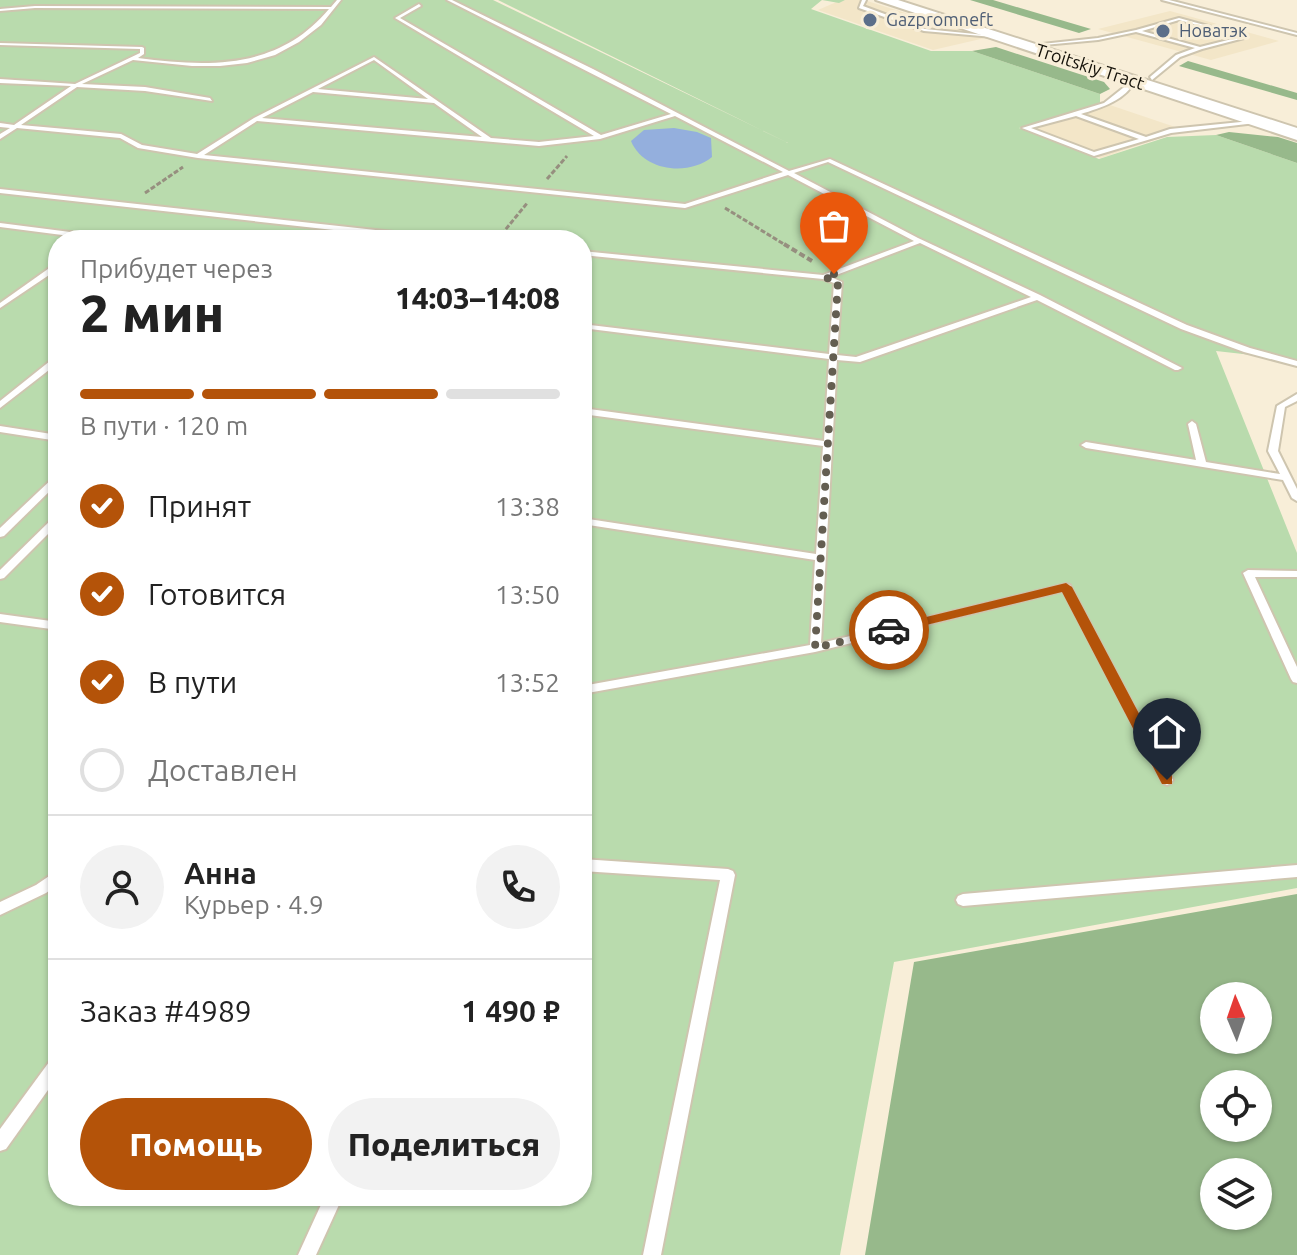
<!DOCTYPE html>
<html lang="ru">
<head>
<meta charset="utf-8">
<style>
	:root { --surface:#fff; --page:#f2f2f2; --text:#222; --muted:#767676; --line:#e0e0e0; --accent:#b45309 }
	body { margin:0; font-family:Ubuntu,sans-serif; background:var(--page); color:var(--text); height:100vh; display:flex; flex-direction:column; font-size:30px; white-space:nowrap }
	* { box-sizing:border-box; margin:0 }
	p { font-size:26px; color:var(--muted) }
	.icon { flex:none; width:44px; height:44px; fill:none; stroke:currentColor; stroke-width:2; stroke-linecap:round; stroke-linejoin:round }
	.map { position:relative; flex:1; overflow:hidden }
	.side { position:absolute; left:48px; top:230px; width:544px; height:976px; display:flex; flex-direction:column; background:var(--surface); border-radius:32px; box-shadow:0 2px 6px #0004 }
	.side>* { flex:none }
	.needle { width:52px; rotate:358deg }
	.fabs { position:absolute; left:1200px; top:982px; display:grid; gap:16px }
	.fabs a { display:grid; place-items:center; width:72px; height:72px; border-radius:50%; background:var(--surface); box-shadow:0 2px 6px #0004; font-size:40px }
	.pin { position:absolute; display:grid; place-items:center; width:68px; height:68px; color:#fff; margin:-82px -34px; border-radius:50% 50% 50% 0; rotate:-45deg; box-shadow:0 0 8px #0007 }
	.pin .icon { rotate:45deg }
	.courier { position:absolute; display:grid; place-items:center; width:80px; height:80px; margin:-40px; border:6px solid #b45309; border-radius:50%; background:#fff; color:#222; box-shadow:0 2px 10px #0007 }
	.summary em { font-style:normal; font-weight:800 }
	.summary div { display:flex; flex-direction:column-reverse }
	.summary { display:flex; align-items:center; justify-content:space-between; height:136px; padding:0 32px }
	h1 { font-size:52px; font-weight:800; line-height:60px }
	.bar { display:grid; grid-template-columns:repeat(4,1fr); gap:12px 8px; align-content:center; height:96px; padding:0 32px }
	.bar i { height:10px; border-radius:6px; background:var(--line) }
	.bar .on { background:var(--accent) }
	.bar p { grid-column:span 4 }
	.line { display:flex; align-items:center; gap:20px; padding:0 32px; border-top:2px solid var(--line) }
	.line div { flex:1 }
	.round { display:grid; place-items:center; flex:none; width:84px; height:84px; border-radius:42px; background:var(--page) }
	ol { padding:0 32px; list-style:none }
	li { display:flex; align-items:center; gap:24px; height:88px }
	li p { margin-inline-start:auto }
	li .icon { padding:8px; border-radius:50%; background:var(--accent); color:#fff; stroke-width:4 }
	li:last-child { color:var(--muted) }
	li i { width:44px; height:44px; border:4px solid var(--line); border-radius:50% }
	.button { display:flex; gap:16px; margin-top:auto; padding:16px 32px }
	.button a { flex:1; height:92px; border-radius:48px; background:var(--accent); color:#fff; font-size:32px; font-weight:800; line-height:92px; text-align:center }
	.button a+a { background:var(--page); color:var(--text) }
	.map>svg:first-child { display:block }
	.built { fill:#f3e6c8 }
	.green { fill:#b9dbad; fill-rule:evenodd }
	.forest { fill:#97b98b; fill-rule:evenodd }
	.water { fill:#94afdd }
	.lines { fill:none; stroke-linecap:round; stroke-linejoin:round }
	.lane-casing { stroke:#cec5af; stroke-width:4 }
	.primary-casing { stroke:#cec5af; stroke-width:4 }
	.path-far1 { stroke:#968f7f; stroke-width:3; stroke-dasharray:5 2; stroke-linecap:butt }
	.path { stroke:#968f7f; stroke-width:4; stroke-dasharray:6 3; stroke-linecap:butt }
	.lane { fill:#fff; fill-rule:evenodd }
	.primary { fill:#fff; fill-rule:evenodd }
	.route { fill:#b45309 }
	.done { stroke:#645e51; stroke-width:8; stroke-dasharray:0 14.4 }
	.service-dot { fill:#5c6f8a; stroke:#f8eed8; stroke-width:3 }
	.labels { text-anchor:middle; stroke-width:6; stroke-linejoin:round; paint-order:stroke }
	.far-service-label { font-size:18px; fill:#4e5e75; stroke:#f8eed8; text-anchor:start }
	.far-street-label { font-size:18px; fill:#141109; stroke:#f8eed8 }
</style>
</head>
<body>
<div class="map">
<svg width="1297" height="1255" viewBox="0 0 1297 1255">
	<rect width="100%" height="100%" fill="#f8eed8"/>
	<g class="built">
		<path d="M841,0H864L985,38L933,50L818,10Z"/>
		<path d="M1170,11L1279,41L1211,60L1098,29Z"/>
		<path d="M1104,103L1184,130L1101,158L1021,128Z"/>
	</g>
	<path class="green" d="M0,0H493L788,143L498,0H845L839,3L822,0L811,9L931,51H972L1100,94V103L1019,128L1099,159L1167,137L1216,135L1297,163V360L1216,351L1297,553V888L894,962L840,1255H0ZM58,240H582V1196H58Z"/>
	<g class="forest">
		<path d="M970,0H993L1091,29L1079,33Z"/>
		<path d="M996,47L1104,82L1110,89L1100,94L972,51Z"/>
		<path d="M1188,61L1297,93V100L1179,66Z"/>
		<path d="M1229,132L1278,137L1297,143V163L1216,135Z"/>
		<path d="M1297,894V1255H865L914,962ZM1214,996H1258V1040H1214ZM1258,1084V1128H1214V1084ZM1258,1172V1216H1214V1172Z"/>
	</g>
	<path class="water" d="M674,128L697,132L711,138L712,157C689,176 644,172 631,141L644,130Z"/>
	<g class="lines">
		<defs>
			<g id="lane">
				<path d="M337,0H341L321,25L299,42L275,55L247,63L220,66H192L133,60L82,84L145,87L210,98L212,101L145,91L77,87L21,125L121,134L142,145L197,154L254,118L374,57L491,138L539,142L594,136L395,18L419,4L421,6L400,18L601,135L671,114L447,0H452L593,69L789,171L830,159L1187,325L1250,348L1297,361V366L1244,352L1181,329L828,162L794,173L918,238L1040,295L1182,368L1178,370H1175L1037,300L860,362L837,360L821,643L1066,584L1070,585L1173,780L1171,783L1167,785L1163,783L1063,591L815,652L582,694V686L810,645L815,560L582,524V518L816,554L823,446L582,414V408L824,441L829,359L582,328V324L829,354L834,283L823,279L582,255V251L823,275L914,241L788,175L685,208L198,158L138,148L120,138L17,128L0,139V134L10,128L0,127V123L14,125L71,86L0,83V79L75,84L140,53V49L0,45V43L142,47L144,48V54L138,58C209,67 278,70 329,9L35,8L0,11V9L35,6L331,7ZM374,60L428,99L318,89ZM313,92L434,103L482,137L262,118ZM675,116L783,172L685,204L204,155L257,121L539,146L600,139ZM920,243L1031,297L856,357L837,355L842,282L831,277Z"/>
				<path d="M862,0H866L863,6L925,29L995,36L993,37L924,31L859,8Z"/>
				<path d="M1162,0H1169L1297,33V35Z"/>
				<path d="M1179,18L1248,37L1202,49L1180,57L1152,80L1150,77L1176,55L1195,48L1136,32L1098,40L1044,45L1042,44L1098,38L1136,30ZM1179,20L1240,37L1200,47L1142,31Z"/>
				<path d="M1132,78L1135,80C1127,100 1100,108 1081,114L1146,137L1170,129L1261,120L1264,122L1171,133L1094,156L1022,128L1104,103L1128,84L1129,80ZM1076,116L1139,139L1094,152L1031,128Z"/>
				<path d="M0,189L449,238L452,240H428L351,232L342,240H335L343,231L0,193Z"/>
				<path d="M0,223L117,238L120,240H101L0,227Z"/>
				<path d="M55,264H58V269L0,308V303Z"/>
				<path d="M55,357H58V363L0,408V401Z"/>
				<path d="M1297,394V401L1285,407L1278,451L1297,489V501L1292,498L1283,480L1086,448L1081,445L1086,442L1196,460L1188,424L1192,421L1196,424L1206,462L1280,474L1268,451L1277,406Z"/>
				<path d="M0,426L58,435V441L0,432Z"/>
				<path d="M58,475V483L4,536L0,537V528L55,476Z"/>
				<path d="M58,515V524L4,578L0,579V570L55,516Z"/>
				<path d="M1248,570L1297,571V577H1255L1297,667V683L1293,682L1291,679L1243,573Z"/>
				<path d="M0,614L58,622V630L0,622Z"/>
				<path d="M582,859L728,869L733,871L735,875L661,1255H643L720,880L582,871Z"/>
				<path d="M1297,865V877L963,906L958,904L956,900L958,896L963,894Z"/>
				<path d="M58,870V884L46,893L0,915V902L36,885Z"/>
				<path d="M58,1055V1076L6,1149L0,1151V1129L52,1058Z"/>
				<path d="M325,1196H343L316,1255H298Z"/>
			</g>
			<path id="primary" d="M876,0H898L1297,128V140Z"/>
		</defs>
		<use href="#lane" class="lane-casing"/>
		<use href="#primary" class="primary-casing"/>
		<g class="path-far1">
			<path d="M547,179L567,156"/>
			<path d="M145,193L183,167"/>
			<path d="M725,208L787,246"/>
			<path d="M497,240L528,202"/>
		</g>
		<path class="path" d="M784,244L812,261"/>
		<use href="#lane" class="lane"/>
		<use href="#primary" class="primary"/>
	</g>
	<path class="route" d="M1066,583L1072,587L1172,776V784H1162L1062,592L889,634L883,630L889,626Z"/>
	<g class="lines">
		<path class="done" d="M834,274L824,277L838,282L815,648L889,630"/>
	</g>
	<g class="service-dot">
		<circle cx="870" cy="20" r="8"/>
		<circle cx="1163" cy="31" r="8"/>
	</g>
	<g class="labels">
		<g class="far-service-label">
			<text x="886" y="26">Gazpromneft</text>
			<text x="1179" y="37">Новатэк</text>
		</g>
		<g class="far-street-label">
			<text transform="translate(1090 67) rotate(18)" y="6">Troitskiy Tract</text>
		</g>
	</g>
</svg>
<div class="fabs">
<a><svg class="needle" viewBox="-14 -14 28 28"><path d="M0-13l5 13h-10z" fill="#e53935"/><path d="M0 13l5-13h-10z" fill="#767676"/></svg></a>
<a><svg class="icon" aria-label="locate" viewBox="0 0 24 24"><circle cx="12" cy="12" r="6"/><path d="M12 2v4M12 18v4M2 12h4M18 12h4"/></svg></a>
<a><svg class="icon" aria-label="layers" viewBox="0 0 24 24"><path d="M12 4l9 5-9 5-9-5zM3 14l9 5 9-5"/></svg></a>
</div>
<div class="pin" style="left:834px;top:274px;background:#ea580c"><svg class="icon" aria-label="bag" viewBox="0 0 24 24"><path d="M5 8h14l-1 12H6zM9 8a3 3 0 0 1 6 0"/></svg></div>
<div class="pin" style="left:1167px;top:780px;background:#1f2937"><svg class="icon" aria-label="home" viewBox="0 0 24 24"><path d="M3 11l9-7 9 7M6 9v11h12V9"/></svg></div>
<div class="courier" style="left:889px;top:630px"><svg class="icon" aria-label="car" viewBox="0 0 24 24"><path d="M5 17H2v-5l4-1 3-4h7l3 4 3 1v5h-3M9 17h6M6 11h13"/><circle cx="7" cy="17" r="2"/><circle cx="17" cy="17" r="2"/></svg></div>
<section class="side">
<div class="summary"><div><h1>2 мин</h1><p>Прибудет через</p></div><em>14:03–14:08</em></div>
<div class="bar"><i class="on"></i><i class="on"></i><i class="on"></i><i></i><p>В пути · 120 m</p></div>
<ol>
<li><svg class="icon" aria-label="check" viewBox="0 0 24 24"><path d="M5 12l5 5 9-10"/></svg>Принят<p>13:38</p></li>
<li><svg class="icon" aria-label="check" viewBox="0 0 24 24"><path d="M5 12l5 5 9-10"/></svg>Готовится<p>13:50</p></li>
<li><svg class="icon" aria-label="check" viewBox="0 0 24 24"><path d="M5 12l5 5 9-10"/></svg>В пути<p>13:52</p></li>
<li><i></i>Доставлен</li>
</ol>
<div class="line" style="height:144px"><a class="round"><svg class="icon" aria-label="person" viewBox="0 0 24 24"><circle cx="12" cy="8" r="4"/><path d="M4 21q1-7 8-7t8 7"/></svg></a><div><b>Анна</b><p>Курьер · 4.9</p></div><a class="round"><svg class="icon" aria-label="phone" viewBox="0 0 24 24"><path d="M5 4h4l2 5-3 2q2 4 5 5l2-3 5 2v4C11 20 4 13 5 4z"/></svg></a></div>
<div class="line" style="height:104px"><div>Заказ #4989</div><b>1 490 ₽</b></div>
<div class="button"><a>Помощь</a><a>Поделиться</a></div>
</section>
</div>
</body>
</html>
